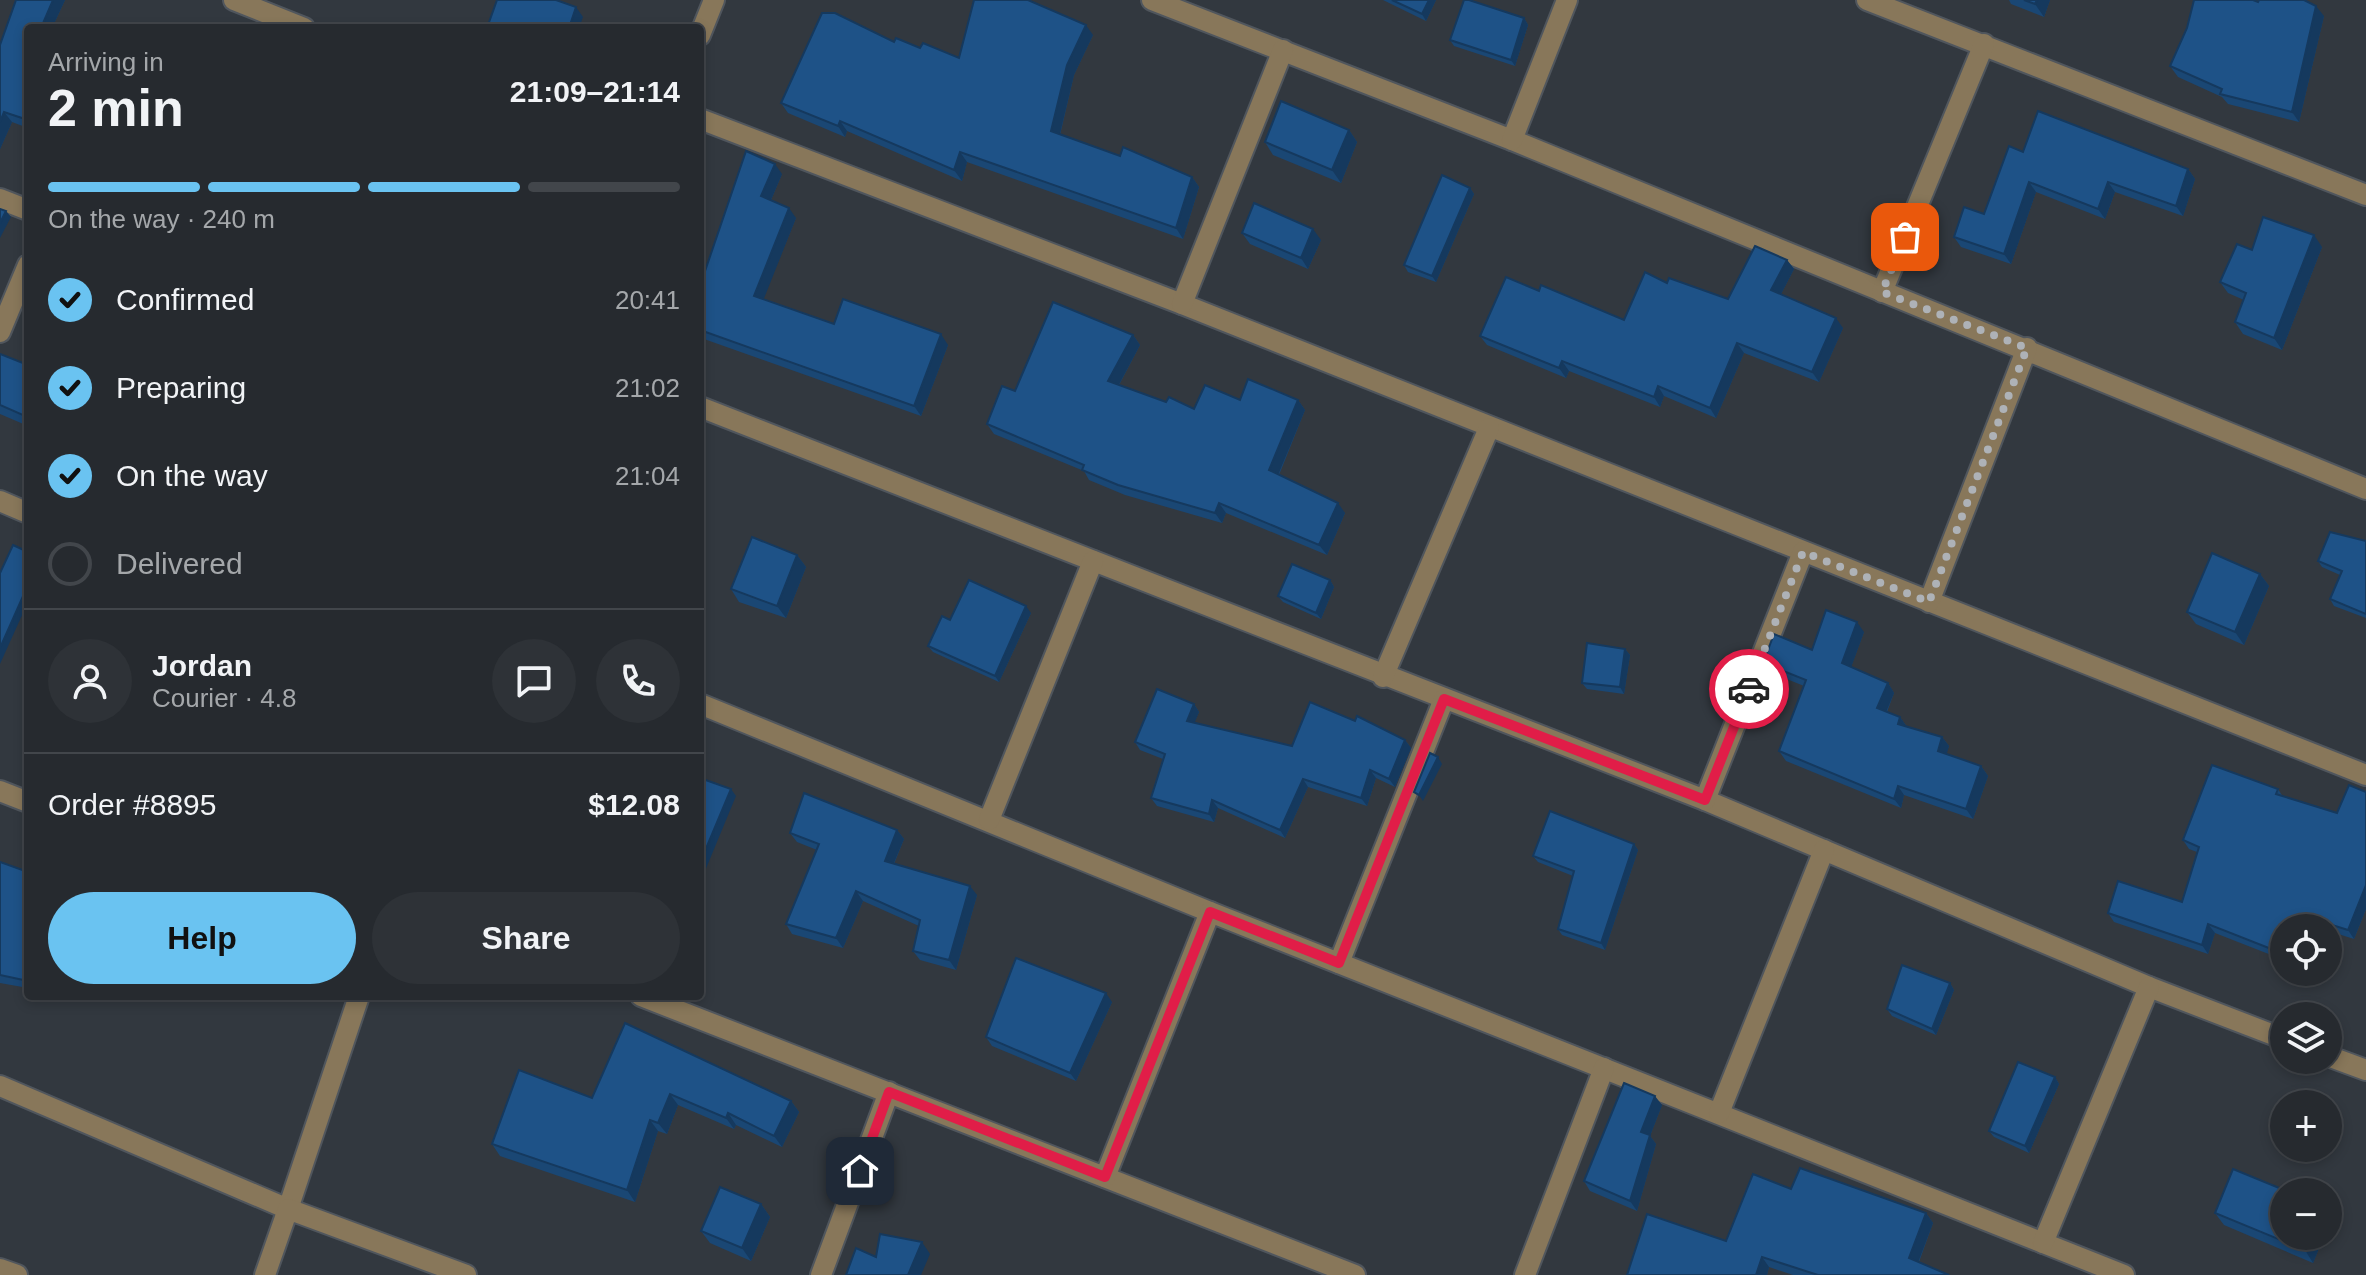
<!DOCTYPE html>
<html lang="en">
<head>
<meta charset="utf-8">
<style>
	:root { --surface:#262a2f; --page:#2e3237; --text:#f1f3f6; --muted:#a4a7aa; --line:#42464b; --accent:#6ac3f1 }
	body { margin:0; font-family:Helvetica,sans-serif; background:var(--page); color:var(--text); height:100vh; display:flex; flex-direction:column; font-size:30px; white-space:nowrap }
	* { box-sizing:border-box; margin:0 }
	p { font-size:26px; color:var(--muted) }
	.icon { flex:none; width:44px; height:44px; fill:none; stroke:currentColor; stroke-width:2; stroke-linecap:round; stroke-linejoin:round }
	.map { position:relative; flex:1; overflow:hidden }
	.side { position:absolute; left:24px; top:24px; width:680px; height:976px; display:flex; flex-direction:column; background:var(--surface); border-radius:8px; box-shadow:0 4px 12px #0003,0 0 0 2px var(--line) }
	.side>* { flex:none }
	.buttons { position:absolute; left:2270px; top:914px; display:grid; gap:16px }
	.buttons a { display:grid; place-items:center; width:72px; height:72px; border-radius:50%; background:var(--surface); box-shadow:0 4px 12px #0003,0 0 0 2px var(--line); font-size:40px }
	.pin { position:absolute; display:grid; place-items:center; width:68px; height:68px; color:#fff; margin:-34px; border-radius:16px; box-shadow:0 4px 12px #0006 }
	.courier { position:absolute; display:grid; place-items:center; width:80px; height:80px; margin:-40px; border:6px solid #e11d48; border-radius:50%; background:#fff; color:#222; box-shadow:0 2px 10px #0007 }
	.headline em { font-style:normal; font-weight:700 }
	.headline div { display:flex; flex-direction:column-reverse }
	.headline { display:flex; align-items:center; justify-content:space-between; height:136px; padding:0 24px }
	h1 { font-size:52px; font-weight:700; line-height:60px }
	.bar { display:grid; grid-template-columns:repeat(4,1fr); gap:12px 8px; align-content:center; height:96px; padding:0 24px }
	.bar i { height:10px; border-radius:6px; background:var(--line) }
	.bar .selected { background:var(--accent) }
	.bar p { grid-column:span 4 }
	.line { display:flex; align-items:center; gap:20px; padding:0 24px; border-top:2px solid var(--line) }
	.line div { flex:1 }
	.round { display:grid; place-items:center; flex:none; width:84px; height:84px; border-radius:42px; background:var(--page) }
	ol { padding:0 24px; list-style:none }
	li { display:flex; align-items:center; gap:24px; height:88px }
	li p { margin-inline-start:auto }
	li .icon { padding:8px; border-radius:50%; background:var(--accent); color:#111; stroke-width:4 }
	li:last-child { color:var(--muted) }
	li i { width:44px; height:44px; border:4px solid var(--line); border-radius:50% }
	.cta { display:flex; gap:16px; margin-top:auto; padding:16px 24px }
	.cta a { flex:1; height:92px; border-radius:48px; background:var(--accent); color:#111; font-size:32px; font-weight:700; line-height:92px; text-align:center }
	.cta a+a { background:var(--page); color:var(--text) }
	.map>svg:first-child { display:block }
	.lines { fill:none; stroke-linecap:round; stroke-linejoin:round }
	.minor-casing { stroke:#50565d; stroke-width:24 }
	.minor { stroke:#88775a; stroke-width:20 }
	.wall { fill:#1a4774 }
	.shaded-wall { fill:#15395e }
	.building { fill:#1e5287; stroke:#15395e; stroke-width:2 }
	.done { stroke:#aeb2b7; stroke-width:8; stroke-dasharray:0 14.4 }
	.route { stroke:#e11d48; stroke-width:10 }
</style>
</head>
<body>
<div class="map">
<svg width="2366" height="1275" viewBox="0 0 2366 1275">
	<rect width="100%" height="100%" fill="#32383f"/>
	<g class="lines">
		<defs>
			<g id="minor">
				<path d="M234,0L304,28"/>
				<path d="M1152,0L1512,140L2366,489"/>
				<path d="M1867,0L2366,195"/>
				<path d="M700,35L714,0"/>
				<path d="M700,119L1182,304L2366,775"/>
				<path d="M1512,140L1567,0"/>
				<path d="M0,199L28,210"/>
				<path d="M1882,292L1984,44"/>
				<path d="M1182,304L1283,50"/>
				<path d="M0,332L28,265"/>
				<path d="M700,407L1705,800L2149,987L2284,1039"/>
				<path d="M0,501L28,513"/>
				<path d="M1929,602L2027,348"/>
				<path d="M1383,677L1489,428"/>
				<path d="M700,704L1210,912L2124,1275"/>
				<path d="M0,791L28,802"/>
				<path d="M1705,800L1803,552"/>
				<path d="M989,820L1093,561"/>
				<path d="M1339,963L1444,699"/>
				<path d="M641,996L1355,1275"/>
				<path d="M2328,1056L2366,1070"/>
				<path d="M0,1086L288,1209L359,996"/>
				<path d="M1719,1113L1824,850"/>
				<path d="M1105,1177L1210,912"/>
				<path d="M2043,1243L2149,987"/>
				<path d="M0,1269L17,1275"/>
				<path d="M265,1275L288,1209L466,1275"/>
				<path d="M821,1275L889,1092"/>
				<path d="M1525,1275L1604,1068"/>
			</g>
		</defs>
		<use href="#minor" class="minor-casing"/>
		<use href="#minor" class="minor"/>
	</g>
	<g class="wall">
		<path d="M16,0H65L52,28H28V128L12,122L0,149V45Z"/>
		<path d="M1383,0H1436L1426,21Z"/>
		<path d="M2009,0H2050L2044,17L2011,4Z"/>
		<path d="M2324,16L2299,122L2228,104L2222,97L2178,77L2170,66Z"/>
		<path d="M1524,18L1528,25L1515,66L1454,46L1450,40Z"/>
		<path d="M1093,35L1074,75L1060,135L1120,156L1192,177L1199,187L1183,239L967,162L962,181L847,131L845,137L788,113L781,103L894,42L959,58Z"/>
		<path d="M1349,130L1357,142L1341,183L1273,155L1265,142Z"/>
		<path d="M2023,152L2188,169L2195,179L2183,216L2115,192L2105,219L2036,192L2011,264L1961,247L1954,237L1984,214Z"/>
		<path d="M782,174L771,200L796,218L763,299L834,324L948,345L921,416L704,339L700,334V276L703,277Z"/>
		<path d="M1470,188L1474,194L1436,282L1408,272L1404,265Z"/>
		<path d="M1242,233L1321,240L1308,269L1250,244Z"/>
		<path d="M2322,247L2282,350L2243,334L2235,322L2244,300L2228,293L2220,282L2252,250Z"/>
		<path d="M1787,260L1794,269L1781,294L1843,328L1819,382L1744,353L1716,418L1664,396L1660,407L1569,371L1566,378L1487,345L1480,336L1539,291L1624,320L1667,283L1728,299Z"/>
		<path d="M1133,335L1140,345L1119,385L1166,402L1194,409L1240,400H1298L1305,410L1279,475L1345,513L1327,555L1226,513L1222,523L1125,495L1089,480L1084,471L994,434L987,424L1015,391Z"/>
		<path d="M0,354L28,365V426L0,414Z"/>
		<path d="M2366,541V618L2334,606L2330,599L2340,575L2322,567L2318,561Z"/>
		<path d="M797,555L806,567L786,618L739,602L731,589Z"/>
		<path d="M2260,574L2269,586L2244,645L2196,624L2187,612Z"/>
		<path d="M1330,580L1334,587L1321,619L1283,602L1278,596Z"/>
		<path d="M1031,613L999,682L933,652L928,646Z"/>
		<path d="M1864,632L1851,667L1888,683L1894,693L1887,712L1900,717L1907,727L1942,737L1949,746L1946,754L1981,766L1988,776L1973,819L1904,795L1901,808L1786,761L1779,751L1804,686L1769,672L1763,663L1812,650Z"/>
		<path d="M1625,649L1630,655L1624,694L1587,689L1582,683Z"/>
		<path d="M1194,704L1199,712L1194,723L1292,746L1355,721L1405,740L1411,748L1395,787L1376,778L1367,806L1308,787L1285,838L1218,808L1214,822L1157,806L1151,798L1163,759L1140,750L1135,742Z"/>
		<path d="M2278,789L2283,797L2337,813L2366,792V909L2354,939L2335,933L2284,928V960L2215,933L2208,954L2114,922L2108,913L2182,902L2197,852L2189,849L2183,840Z"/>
		<path d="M897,830L904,839L894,864L977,895L956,970L920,960L913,951L919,926L863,901L843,948L792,934L786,924L817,850L797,842L790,833Z"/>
		<path d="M1634,844L1638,850L1605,950L1562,935L1558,929L1573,876L1538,862L1533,856Z"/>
		<path d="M0,862L28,872V988L0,983Z"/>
		<path d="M1950,983L1954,990L1936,1035L1892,1016L1887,1009Z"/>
		<path d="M1112,1002L1076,1081L992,1046L986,1037Z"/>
		<path d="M625,1023L791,1101L799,1112L782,1147L736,1125L734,1129L678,1105L667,1134L658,1131L635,1202L500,1156L492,1144L592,1098Z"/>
		<path d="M2055,1077L2059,1084L2029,1153L1994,1137L1989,1131Z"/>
		<path d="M1662,1105L1650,1136L1656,1144L1637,1211L1590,1191L1584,1181Z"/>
		<path d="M1791,1189L1926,1213L1933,1223L1919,1262L1949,1275H1793L1769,1267L1767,1275H1627L1726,1241Z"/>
		<path d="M761,1204L770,1217L751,1261L710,1243L701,1231Z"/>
		<path d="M2215,1213L2284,1236H2324L2313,1263L2224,1225Z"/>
	</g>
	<g class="shaded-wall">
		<path d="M53,0H65L52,28H41Z"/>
		<path d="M1429,0H1436L1426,21L1422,14Z"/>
		<path d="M2037,0H2050L2044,17L2035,4Z"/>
		<path d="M2316,6L2324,16L2299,122L2292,112Z"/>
		<path d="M576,7L583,17L579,28H569Z"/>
		<path d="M1524,18L1528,25L1515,66L1511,60Z"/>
		<path d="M1086,25L1093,35L1074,75L1058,142L1051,131L1067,65Z"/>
		<path d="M4,112L12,122L0,149V122Z"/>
		<path d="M840,121L847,131L845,137L838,126Z"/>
		<path d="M1349,130L1357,142L1341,183L1332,170Z"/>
		<path d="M960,152L967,162L962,181L954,170Z"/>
		<path d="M775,164L782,174L768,207L761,196Z"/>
		<path d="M2188,169L2195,179L2183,216L2176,206Z"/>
		<path d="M1192,177L1199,187L1183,239L1176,228Z"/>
		<path d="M2029,182L2036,192L2011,264L2004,254Z"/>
		<path d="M2108,182L2115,192L2105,219L2098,209Z"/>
		<path d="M1470,188L1474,194L1436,282L1432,276Z"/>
		<path d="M789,208L796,218L761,306L754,296Z"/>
		<path d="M6,211L11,217L0,238V223Z"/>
		<path d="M1313,229L1321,240L1308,269L1301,258Z"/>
		<path d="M2314,235L2322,247L2282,350L2274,338Z"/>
		<path d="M1787,260L1794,269L1778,300L1771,290Z"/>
		<path d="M1836,318L1843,328L1819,382L1812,372Z"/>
		<path d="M941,334L948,345L921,416L914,406Z"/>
		<path d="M1133,335L1140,345L1115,392L1108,381Z"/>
		<path d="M1737,343L1744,353L1716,418L1710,408Z"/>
		<path d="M1562,361L1569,371L1566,378L1559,368Z"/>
		<path d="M1658,386L1664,396L1660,407L1654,397Z"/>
		<path d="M1298,400L1305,410L1276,480L1269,470Z"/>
		<path d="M1219,503L1226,513L1222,523L1215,513Z"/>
		<path d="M1338,503L1345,513L1327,555L1319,545Z"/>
		<path d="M797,555L806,567L786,618L777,606Z"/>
		<path d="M2260,574L2269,586L2244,645L2235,632Z"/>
		<path d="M1330,580L1334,587L1321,619L1316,613Z"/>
		<path d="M28,585V602L0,664V648Z"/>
		<path d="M1026,606L1031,613L999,682L995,676Z"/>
		<path d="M1857,622L1864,632L1849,673L1842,663Z"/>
		<path d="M1625,649L1630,655L1624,694L1620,687Z"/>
		<path d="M1888,683L1894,693L1884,717L1877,708Z"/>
		<path d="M1194,704L1199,712L1192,729L1187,721Z"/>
		<path d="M1900,717L1907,727L1898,724Z"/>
		<path d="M1942,737L1949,746L1945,760L1938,751Z"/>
		<path d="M1405,740L1411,748L1395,787L1389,779Z"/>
		<path d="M1438,757L1442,764L1423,801L1419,795Z"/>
		<path d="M1981,766L1988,776L1973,819L1966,809Z"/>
		<path d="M1370,770L1376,778L1367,806L1361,798Z"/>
		<path d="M1303,779L1308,787L1285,838L1280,830Z"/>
		<path d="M1898,786L1904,795L1901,808L1894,799Z"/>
		<path d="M731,789L736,796L700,883V863Z"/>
		<path d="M1212,800L1218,808L1214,822L1209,814Z"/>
		<path d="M897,830L904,839L891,870L885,861Z"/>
		<path d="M1634,844L1638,850L1605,950L1601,943Z"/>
		<path d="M2366,885V909L2354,939L2348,930Z"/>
		<path d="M970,886L977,895L956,970L949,960Z"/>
		<path d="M856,891L863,901L843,948L836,938Z"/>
		<path d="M2208,924L2215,933L2208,954L2202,945Z"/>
		<path d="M2329,924L2335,933L2328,952V928Z"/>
		<path d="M1950,983L1954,990L1936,1035L1932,1029Z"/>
		<path d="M1106,993L1112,1002L1076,1081L1070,1073Z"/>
		<path d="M2055,1077L2059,1084L2029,1153L2025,1146Z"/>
		<path d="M670,1094L678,1105L667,1134L658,1123Z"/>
		<path d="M1655,1096L1662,1105L1650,1136L1656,1144L1637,1211L1630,1201L1641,1132Z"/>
		<path d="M791,1101L799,1112L782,1147L774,1136Z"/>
		<path d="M728,1113L736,1125L734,1129L726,1118Z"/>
		<path d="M650,1120L658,1131L635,1202L627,1190Z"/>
		<path d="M761,1204L770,1217L751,1261L742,1248Z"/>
		<path d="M1926,1213L1933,1223L1916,1268L1909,1258Z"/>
		<path d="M2328,1213L2332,1218L2328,1227Z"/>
		<path d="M2311,1236H2324L2313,1263L2305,1250Z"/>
		<path d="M922,1242L930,1254L921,1275H908Z"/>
		<path d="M1762,1257L1769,1267L1767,1275H1756Z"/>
	</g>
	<g class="building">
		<path d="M16,0H53L41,28H28V57L26,63L28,64V120L4,112L0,122V45Z"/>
		<path d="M497,0H556L576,7L569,28H487Z"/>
		<path d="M974,0H1028L1086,25L1067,65L1051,131L1120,156L1123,147L1192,177L1176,228L960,152L954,170L840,121L838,126L781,103L822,13H835L894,42L896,38L920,48L923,43L959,58Z"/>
		<path d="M1392,0H1429L1422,14Z"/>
		<path d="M1464,0H1469L1524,18L1511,60L1450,40Z"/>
		<path d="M2024,0H2037L2035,4Z"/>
		<path d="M2194,0H2253L2258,2L2259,0H2304L2316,6L2292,112L2220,94L2222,89L2170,66L2187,28Z"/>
		<path d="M1281,101L1349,130L1332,170L1265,142Z"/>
		<path d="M2038,111L2188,169L2176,206L2108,182L2098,209L2029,182L2004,254L1954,237L1964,207L1984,214L2009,146L2023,152Z"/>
		<path d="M746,151L775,164L761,196L789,208L754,296L834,324L843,299L941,334L914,406L700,330V276L703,277Z"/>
		<path d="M1442,175L1470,188L1432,276L1404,265Z"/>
		<path d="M1254,203L1313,229L1301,258L1242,233Z"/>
		<path d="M0,209L6,211L0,223Z"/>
		<path d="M2263,217L2314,235L2274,338L2235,322L2246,293L2220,282L2237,244L2252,250Z"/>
		<path d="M1755,246L1787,260L1771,290L1836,318L1812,372L1737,343L1710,408L1658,386L1654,397L1562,361L1559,368L1480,336L1506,277L1539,291L1541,285L1624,320L1645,272L1667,283L1669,278L1728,299Z"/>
		<path d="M1053,302L1133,335L1108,381L1166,402L1169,397L1194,409L1205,385L1240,400L1248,379L1298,400L1269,470L1338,503L1319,545L1219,503L1215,513L1118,485L1082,470L1084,465L987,424L1002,386L1015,391Z"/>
		<path d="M0,354L28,365V409L25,416L0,405Z"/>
		<path d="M2330,532L2366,541V614L2330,599L2342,571L2318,561Z"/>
		<path d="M752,537L797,555L777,606L731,589Z"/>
		<path d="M13,545L28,552V585L0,648V573Z"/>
		<path d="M2212,553L2260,574L2235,632L2187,612Z"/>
		<path d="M1292,564L1330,580L1316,613L1278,596Z"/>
		<path d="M969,580L1026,606L995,676L928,646L942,616L950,620Z"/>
		<path d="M1826,610L1857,622L1842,663L1888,683L1877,708L1900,717L1898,724L1942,737L1938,751L1981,766L1966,809L1898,786L1894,799L1779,751L1806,680L1763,663L1774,634L1812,650Z"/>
		<path d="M1587,643L1625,649L1620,687L1582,683Z"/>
		<path d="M1157,689L1194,704L1187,721L1292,746L1310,702L1355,721L1357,716L1405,740L1389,779L1370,770L1361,798L1303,779L1280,830L1212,800L1209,814L1151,798L1165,754L1135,742Z"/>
		<path d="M1430,753L1438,757L1419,795L1414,792Z"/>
		<path d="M2212,765L2278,789L2276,794L2337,813L2349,785L2366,792V885L2348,930L2329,924L2328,928H2284V954L2208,924L2202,945L2108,913L2118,881L2182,902L2199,847L2183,840Z"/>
		<path d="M700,778L731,789L700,863Z"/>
		<path d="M804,793L897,830L885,861L970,886L949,960L913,951L920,920L856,891L836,938L786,924L819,844L790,833Z"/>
		<path d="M1550,811L1634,844L1601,943L1558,929L1574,871L1533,856Z"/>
		<path d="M0,862L28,872V981L0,975Z"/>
		<path d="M1016,958L1106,993L1070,1073L986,1037Z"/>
		<path d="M1902,965L1950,983L1932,1029L1887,1009Z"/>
		<path d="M625,1023L791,1101L774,1136L728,1113L726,1118L670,1094L658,1123L650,1120L627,1190L492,1144L519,1070L592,1098Z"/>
		<path d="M2018,1062L2055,1077L2025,1146L1989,1131Z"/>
		<path d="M1624,1083L1655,1096L1641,1132L1650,1135L1630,1201L1584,1181Z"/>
		<path d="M1800,1168L1926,1213L1909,1258L1949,1275H1818L1762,1257L1756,1275H1627L1647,1214L1726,1241L1753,1174L1791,1189Z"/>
		<path d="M2233,1169L2289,1192H2284V1236H2311L2305,1250L2215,1213Z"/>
		<path d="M720,1187L761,1204L742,1248L701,1231Z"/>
		<path d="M880,1234L922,1242L908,1275H846L856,1248L876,1257Z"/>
	</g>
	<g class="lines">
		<path class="done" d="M1749,689L1803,552L1929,602L2027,348L1882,292L1905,237"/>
		<path class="route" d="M860,1171L889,1092L1105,1177L1210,912L1339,963L1444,699L1705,800L1749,689"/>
	</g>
</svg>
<div class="buttons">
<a><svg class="icon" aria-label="locate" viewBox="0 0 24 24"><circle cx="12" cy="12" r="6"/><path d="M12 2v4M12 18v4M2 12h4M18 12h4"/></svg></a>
<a><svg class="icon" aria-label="layers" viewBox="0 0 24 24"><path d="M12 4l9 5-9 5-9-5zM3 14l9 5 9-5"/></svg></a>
<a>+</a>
<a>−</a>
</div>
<div class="pin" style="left:1905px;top:237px;background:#ea580c"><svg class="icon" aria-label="bag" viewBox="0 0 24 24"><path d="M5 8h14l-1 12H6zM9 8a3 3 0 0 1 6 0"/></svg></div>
<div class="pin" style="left:860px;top:1171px;background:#1f2937"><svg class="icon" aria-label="home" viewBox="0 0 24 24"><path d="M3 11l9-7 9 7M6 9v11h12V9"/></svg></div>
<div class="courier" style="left:1749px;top:689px"><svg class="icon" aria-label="car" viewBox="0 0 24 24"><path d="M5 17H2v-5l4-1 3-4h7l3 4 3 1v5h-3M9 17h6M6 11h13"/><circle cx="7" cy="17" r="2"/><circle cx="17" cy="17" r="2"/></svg></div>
<section class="side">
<div class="headline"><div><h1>2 min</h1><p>Arriving in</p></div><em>21:09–21:14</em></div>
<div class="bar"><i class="selected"></i><i class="selected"></i><i class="selected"></i><i></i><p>On the way · 240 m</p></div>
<ol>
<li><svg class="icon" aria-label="check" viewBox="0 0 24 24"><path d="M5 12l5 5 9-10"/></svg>Confirmed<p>20:41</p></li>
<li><svg class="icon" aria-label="check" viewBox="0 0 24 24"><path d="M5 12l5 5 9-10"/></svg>Preparing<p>21:02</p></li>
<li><svg class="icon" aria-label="check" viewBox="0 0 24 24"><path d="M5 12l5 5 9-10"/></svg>On the way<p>21:04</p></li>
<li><i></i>Delivered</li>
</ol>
<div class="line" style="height:144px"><a class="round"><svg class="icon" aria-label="person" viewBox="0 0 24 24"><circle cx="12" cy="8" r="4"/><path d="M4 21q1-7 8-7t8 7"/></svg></a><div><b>Jordan</b><p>Courier · 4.8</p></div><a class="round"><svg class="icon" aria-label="chat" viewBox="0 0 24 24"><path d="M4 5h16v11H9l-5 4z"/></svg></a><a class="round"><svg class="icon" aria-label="phone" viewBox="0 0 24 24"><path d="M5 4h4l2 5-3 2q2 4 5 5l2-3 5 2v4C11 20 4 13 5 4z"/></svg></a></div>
<div class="line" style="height:104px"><div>Order #8895</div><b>$12.08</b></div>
<div class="cta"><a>Help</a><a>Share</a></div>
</section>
</div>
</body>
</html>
